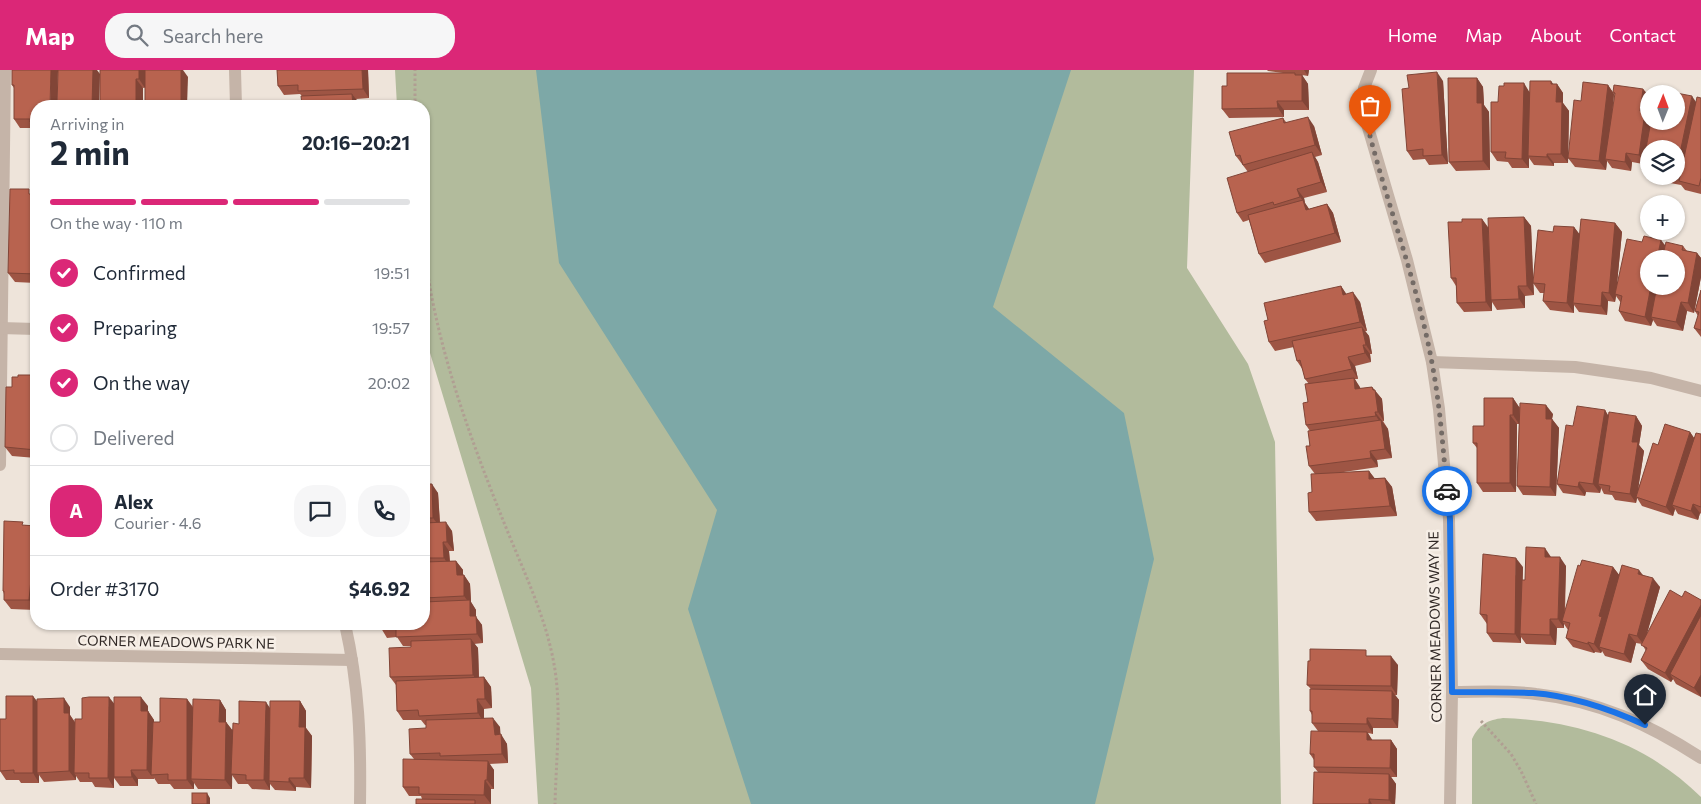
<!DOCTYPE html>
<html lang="en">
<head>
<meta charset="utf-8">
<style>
	:root { --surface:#fff; --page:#f6f6f7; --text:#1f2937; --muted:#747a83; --line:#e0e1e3; --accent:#db2777 }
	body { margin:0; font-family:Commissioner,sans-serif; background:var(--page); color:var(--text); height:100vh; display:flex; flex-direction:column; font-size:19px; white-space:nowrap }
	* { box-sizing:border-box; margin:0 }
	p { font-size:16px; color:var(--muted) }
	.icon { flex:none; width:28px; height:28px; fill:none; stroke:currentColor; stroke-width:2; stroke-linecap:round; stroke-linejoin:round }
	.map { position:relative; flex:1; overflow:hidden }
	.details { position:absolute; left:30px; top:30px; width:400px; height:530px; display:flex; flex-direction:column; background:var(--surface); border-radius:20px; box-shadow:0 1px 4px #0004 }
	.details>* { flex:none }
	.needle { width:32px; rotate:1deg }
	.buttons { position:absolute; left:1640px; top:15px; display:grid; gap:10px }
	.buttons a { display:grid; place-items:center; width:45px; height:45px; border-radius:50%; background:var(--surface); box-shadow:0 1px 4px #0004; font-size:25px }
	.pin { position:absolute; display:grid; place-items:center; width:42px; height:42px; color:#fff; margin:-51px -21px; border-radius:50% 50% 50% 0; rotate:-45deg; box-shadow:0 0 5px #0007 }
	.pin .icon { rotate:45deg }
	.courier { position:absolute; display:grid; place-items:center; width:50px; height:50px; margin:-25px; border:4px solid #1a73e8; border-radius:50%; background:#fff; color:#222; box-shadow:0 1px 6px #0007 }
	.summary em { font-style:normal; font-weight:700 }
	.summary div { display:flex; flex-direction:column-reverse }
	.summary { display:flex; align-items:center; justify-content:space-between; height:85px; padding:0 20px }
	h1 { font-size:32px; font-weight:700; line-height:38px }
	.bar { display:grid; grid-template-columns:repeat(4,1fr); gap:8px 5px; align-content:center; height:60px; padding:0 20px }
	.bar i { height:6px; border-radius:4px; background:var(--line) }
	.bar .active { background:var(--accent) }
	.bar p { grid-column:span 4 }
	.line { display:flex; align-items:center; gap:12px; padding:0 20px; border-top:1px solid var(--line) }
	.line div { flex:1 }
	.round { display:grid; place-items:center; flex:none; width:52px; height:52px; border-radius:20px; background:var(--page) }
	ol { padding:0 20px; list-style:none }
	li { display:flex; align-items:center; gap:15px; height:55px }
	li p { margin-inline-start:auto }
	li .icon { padding:5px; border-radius:50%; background:var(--accent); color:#fff; stroke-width:4 }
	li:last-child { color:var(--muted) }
	li i { width:28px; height:28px; border:2px solid var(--line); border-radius:50% }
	header { display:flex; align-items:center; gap:30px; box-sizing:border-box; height:70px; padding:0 25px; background:var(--accent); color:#fff }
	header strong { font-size:24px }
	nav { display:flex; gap:28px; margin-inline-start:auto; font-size:18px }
	.search { width:350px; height:45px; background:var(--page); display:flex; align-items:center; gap:12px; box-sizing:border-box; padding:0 18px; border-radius:20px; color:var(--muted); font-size:19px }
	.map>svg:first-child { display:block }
	.green { fill:#b2bb9c }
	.water { fill:#7da8a7 }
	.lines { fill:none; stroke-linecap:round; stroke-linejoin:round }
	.path { stroke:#b09e92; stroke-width:3; stroke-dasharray:2.5 2.5; stroke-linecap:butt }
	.lane { stroke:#c5b4a8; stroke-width:12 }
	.street { stroke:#c5b4a8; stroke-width:12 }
	.wall { fill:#9e5544; fill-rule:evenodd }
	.shaded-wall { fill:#814537 }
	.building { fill:#b8634f; stroke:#814537 }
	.done { stroke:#746b66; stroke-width:5; stroke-dasharray:0 9 }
	.route { stroke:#1a73e8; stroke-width:6 }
	.labels { text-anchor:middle; stroke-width:5; stroke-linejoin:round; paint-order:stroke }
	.street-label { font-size:14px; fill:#322a27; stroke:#f6eee6 }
</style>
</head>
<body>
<header>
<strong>Map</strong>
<div class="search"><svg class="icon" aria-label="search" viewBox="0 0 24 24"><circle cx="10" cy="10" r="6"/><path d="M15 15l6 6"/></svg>Search here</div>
<nav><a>Home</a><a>Map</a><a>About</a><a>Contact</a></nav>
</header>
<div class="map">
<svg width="1701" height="734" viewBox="0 0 1701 734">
	<rect width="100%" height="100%" fill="#eee4da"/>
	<g class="green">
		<path d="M395,0H1194L1187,198L1248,294L1275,372L1281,734H538L531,618L424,263V36H397Z"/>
		<path d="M1503,648C1579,651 1646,673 1701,727V734H1472V669C1479,654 1488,650 1503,648Z"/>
	</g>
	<path class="water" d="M536,0H1071L993,237L1124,343L1154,489L1095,734H751L688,539L717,440L559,193Z"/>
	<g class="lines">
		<g class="path">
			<path d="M415,36V0"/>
			<path d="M424,174C433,265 467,360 501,445C520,494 545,543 554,594C562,637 556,691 555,734"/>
			<path d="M1481,651L1511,684L1521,701L1536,734"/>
		</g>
		<path class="lane" d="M0,395L5,0"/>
		<g class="street">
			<path d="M235,0L236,36"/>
			<path d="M1371,0L1364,18L1367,54L1407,190L1432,292L1439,339L1449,449L1452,622L1450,734"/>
			<path d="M0,258L36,259"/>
			<path d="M1432,292L1575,297L1651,308L1701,321"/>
			<path d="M345,554C359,616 361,670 360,734"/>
			<path d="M0,584L352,590"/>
			<path d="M1452,622C1479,622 1508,620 1536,624C1598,631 1649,654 1701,688"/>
		</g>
	</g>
	<g class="wall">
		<path d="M12,0L58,1L36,36V61L34,58H20L14,49V18L12,15Z"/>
		<path d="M100,0L188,7L143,18Z"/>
		<path d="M277,0H368L369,28L356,29L359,33L302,35V26L300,24L284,25L278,16Z"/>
		<path d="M1267,0H1309L1308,6L1302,5L1308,14L1309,40H1284V47L1229,48L1222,39L1227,16L1283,3L1268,1Z"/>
		<path d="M1477,8L1483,17L1484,35L1489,42L1490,100L1456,101L1449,92Z"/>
		<path d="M1443,11L1448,94L1429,95L1425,89L1413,90L1407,81L1409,18Z"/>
		<path d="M1553,14H1557L1563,23V33L1569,41L1568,93H1554V96L1534,95L1529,88V98H1512L1508,92L1497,91L1491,82L1498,32L1504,16L1530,22Z"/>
		<path d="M1608,15L1614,24L1612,46L1615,25L1613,22L1643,19L1649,26V36L1647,45L1649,47V51L1696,32L1701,28V124L1685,120L1681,115L1648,109L1642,100L1643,94L1632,92L1631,101L1612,98L1607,91L1606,100L1575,97L1568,88L1581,31ZM1649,79L1676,106H1649Z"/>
		<path d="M1283,48L1286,52L1314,56L1322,85L1315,87L1318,92L1327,122L1304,128L1305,133L1309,139L1327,134L1333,143L1341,172L1265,193L1259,184L1249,150L1243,152L1237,143L1248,102L1236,86Z"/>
		<path d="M33,124H36V213L15,212L8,203Z"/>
		<path d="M1524,147L1531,156L1533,213L1553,162L1574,157L1579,164L1615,153L1622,162L1617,213L1642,172L1665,175L1683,176L1687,181L1697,183L1701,188V207L1694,243L1687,241L1683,261L1657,256L1653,250L1651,256L1625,251L1619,241L1621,233L1616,226L1615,232L1608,231L1607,245L1579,242L1574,235V243L1550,240L1543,231L1544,223H1540L1533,213L1534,225L1525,226V238L1497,240L1492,232V241L1464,242L1457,233L1456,216L1451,208L1482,149L1488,157Z"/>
		<path d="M1341,216L1346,224L1360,232L1367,261H1365L1369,266L1372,284H1370L1371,292L1355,296L1358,309H1355L1360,319L1372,317L1382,329L1384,351H1383L1388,359L1392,388L1377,390L1378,397L1337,403L1369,401L1374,408H1385L1392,417L1397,446L1316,451L1309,442L1315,404L1309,396L1310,361L1306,355L1309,314L1305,309L1303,300L1297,291L1294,277L1275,281L1269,272L1268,250Z"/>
		<path d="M1701,220V267L1694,258L1698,246L1695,241Z"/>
		<path d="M36,305V388L12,386L5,377L18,307Z"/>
		<path d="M1513,328L1519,337L1553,344L1552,349L1559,358L1556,426L1523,425L1517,416L1519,354H1517L1516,422H1483L1477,413V378L1473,373L1484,356Z"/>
		<path d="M1605,340L1608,346H1636L1642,356L1639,375L1644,381L1638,418L1658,375L1690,362L1694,368L1701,364V444L1700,443L1698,450L1678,444L1675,439L1673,446L1642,436L1637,428L1636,433L1615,430L1612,425L1604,424L1601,418L1600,423L1586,422L1585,426L1563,423L1557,414L1573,356Z"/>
		<path d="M424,381L426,384L427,414L438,423L440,452L452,461L454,481H449L450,491H456L463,500V505H464L470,514L471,532L476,540V547L482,555L483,573L474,574L478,578L479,608L484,607L491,617L492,638L484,639V648L500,657V664L507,674L508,693L489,694L494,700V719H491V734H416L422,729L421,726H409L403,717L414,689L410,684L426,658V655H425L421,650H403L397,641L396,615L390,607L411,577V576H403L397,567L387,568L381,558L424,554Z"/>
		<path d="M25,455L36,456V526L35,540L11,539L4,530V524L3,521Z"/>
		<path d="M1551,487L1566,496L1565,543L1613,497L1619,505L1644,506L1660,517L1646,566L1682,527L1701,530V627L1676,614L1673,609L1671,612L1648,599L1641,590L1646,581L1642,574L1636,573L1631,593L1605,586L1602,581L1601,583L1595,582L1594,583L1573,577L1566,568L1568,560L1564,554V558H1557L1556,575L1526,574L1521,567V573L1493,572L1487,563V554L1480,544L1523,497L1522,510H1525Z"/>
		<path d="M1370,586L1398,595L1397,625H1395L1399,630L1398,658H1373V664L1368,663L1372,670H1391L1397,679V707H1391L1396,714L1395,734H1313L1318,702L1314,697V690L1310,684L1318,661L1312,653V645L1310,641L1311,619L1307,615Z"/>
		<path d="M187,629L193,637L220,630L226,640V652L232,660L239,654L270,638L300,631L306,641V658L312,666L311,718L296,717V721L275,720L270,714V720L252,719L248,714H238L232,705V719H198L194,713V719H174L170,714H158L154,708V709H138V716H120L114,708V718L95,717L92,712H80L76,706V710L44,712L39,705V713H21L19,710H6L0,701V649H6L37,632L70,637V645L75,652L82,649L114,634L148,636V641L154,650V652H160Z"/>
	</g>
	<g class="shaded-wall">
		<path d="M51,0H58L57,36H50Z"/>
		<path d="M91,0H97L100,4L99,36H92Z"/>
		<path d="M139,0H146L145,18L139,9Z"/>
		<path d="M181,0H183L188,7L187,36H181Z"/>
		<path d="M362,0H368L369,28L363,19Z"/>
		<path d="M1304,0H1309L1308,6Z"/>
		<path d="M1437,2L1443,11L1448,94L1442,85Z"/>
		<path d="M1302,5L1308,14L1309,40L1302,31Z"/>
		<path d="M1477,8L1483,17L1484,35L1489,42L1490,100L1483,91L1477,33Z"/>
		<path d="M136,9L143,18V36H136Z"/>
		<path d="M1551,11L1557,19V14L1563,23V33L1569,41L1568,93L1561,84L1556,32L1551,14Z"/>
		<path d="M1524,13L1530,23L1528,86L1529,88V98L1522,89Z"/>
		<path d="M1608,15L1614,24L1607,89H1605L1607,91L1606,100L1599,91Z"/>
		<path d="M1643,19L1649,26V36L1647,45L1649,47V51H1652L1645,94L1639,85L1640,41Z"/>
		<path d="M352,24L359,33V36H353Z"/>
		<path d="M1692,26L1698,35L1680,111L1676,106V102Z"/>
		<path d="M1277,31L1284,40V47L1278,38Z"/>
		<path d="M1308,47L1314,56L1322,85L1315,75Z"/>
		<path d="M1312,82L1318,92L1327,122L1321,112Z"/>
		<path d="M1626,83L1632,92L1631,101L1625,92Z"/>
		<path d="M1547,84L1554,93V96L1547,87Z"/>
		<path d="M1297,119L1304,128L1305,133L1309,139L1306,140L1304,132L1300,127Z"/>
		<path d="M1327,134L1333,143L1341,172L1335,163Z"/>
		<path d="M1524,147L1531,156L1534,225L1527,216Z"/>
		<path d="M1482,149L1488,158L1491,230L1492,232V241L1486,232Z"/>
		<path d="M1615,153L1622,162L1616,225L1615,224L1616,226L1615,232L1609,223Z"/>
		<path d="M1574,157L1581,166L1573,233L1574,235V243L1567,233Z"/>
		<path d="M1661,170L1668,179L1666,189H1657Z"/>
		<path d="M1697,183L1701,188V207L1694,243L1688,233Z"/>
		<path d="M1341,216L1347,225H1343Z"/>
		<path d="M1518,216L1525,226V238L1519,229Z"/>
		<path d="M1651,216H1660L1651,247L1653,250L1651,256L1645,247Z"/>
		<path d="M1353,222L1360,232L1367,261L1360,252Z"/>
		<path d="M1602,222L1608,231L1607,245L1601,236Z"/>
		<path d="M1681,232L1687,241L1683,261L1676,252Z"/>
		<path d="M1362,257L1369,266L1372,284L1366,275Z"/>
		<path d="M1363,275L1370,284L1371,292L1365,283Z"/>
		<path d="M1348,287L1355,296L1358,309L1352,299Z"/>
		<path d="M1354,308L1360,317L1362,328L1355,319Z"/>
		<path d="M1372,317L1382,329L1384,351L1378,342Z"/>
		<path d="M1513,328L1519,337V354L1513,345Z"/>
		<path d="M1546,335L1553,344L1552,349L1559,358L1556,426L1550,417L1546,349Z"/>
		<path d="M1605,340L1611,350L1598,414L1601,418L1600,423L1593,414Z"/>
		<path d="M1375,342L1382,351V355L1376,346Z"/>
		<path d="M1510,345L1517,354L1516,422L1510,413Z"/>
		<path d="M1636,346L1642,356L1639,375L1644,381L1637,427H1636L1637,428L1636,433L1630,424L1632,372Z"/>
		<path d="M1381,350L1388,359L1392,388L1385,379Z"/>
		<path d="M1690,362L1696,371L1672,435L1675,439L1673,446L1666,437Z"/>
		<path d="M424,381L426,384L427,419L424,414Z"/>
		<path d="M1370,381L1377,390L1378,397L1371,388Z"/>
		<path d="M1369,401L1376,410L1369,409Z"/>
		<path d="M1385,408L1392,417L1397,446L1390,436Z"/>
		<path d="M1579,412L1586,422L1585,426L1578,417Z"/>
		<path d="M432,414L438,423L440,457L433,448Z"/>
		<path d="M1693,434L1700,443L1698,450L1691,441Z"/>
		<path d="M446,452L452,461L454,481L447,472Z"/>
		<path d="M36,471V510L35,509Z"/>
		<path d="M443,472L449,481L450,497L444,488Z"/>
		<path d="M1545,478L1551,487H1545Z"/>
		<path d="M1560,487L1566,496L1564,552L1562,551L1564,554V558L1558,549Z"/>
		<path d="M1516,488L1523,497L1522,564H1520L1521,567V573L1515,564Z"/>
		<path d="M456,491L463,500V514L457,505Z"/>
		<path d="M1613,497L1620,506L1599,577L1602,581L1601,583L1594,574L1599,546Z"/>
		<path d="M1639,500L1646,509L1638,504Z"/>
		<path d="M464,505L470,514L471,532L476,540V547L482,555L483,573L477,564L470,546V534L464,526Z"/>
		<path d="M1653,508L1660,517L1644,575L1637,566Z"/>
		<path d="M31,509L36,517L35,540L29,530Z"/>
		<path d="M1701,535V556L1670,604L1673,609L1671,612L1665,603Z"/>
		<path d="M1550,549L1557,558L1556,575L1550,565Z"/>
		<path d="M1629,564L1636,573L1631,593L1624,584Z"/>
		<path d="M471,569L478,578L479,614L473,605Z"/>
		<path d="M1588,572L1595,582L1594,583L1588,574Z"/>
		<path d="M1391,586L1398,595L1397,625L1391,616Z"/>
		<path d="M1701,605V627L1694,618Z"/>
		<path d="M484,607L491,617L492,638L485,629Z"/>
		<path d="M1392,621L1399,630L1398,658L1392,649Z"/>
		<path d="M33,626L40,635L37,703L39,705V713L33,703Z"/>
		<path d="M109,627L116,636L114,707V718L108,708Z"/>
		<path d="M141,627L148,636V641L154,650V705H151L154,709L147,700L141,641Z"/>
		<path d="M64,628L70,637V645L75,653L74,703L76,706V710L69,701L64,643Z"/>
		<path d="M187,629L193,638L191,709L194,713V719L187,710Z"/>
		<path d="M477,629L484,639V653L478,643Z"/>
		<path d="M220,630L226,640V661L219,652Z"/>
		<path d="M300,631L306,641V658L312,666L311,718L304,708L299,657Z"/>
		<path d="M266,632L272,641L269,711L270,714V720L264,710Z"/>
		<path d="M493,648L500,657L501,670V664L507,674L508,693L502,684L495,665Z"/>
		<path d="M1367,648L1373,658V664L1367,654Z"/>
		<path d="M226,652L233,661L232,719L225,710Z"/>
		<path d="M1367,662L1373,671L1367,670Z"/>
		<path d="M1391,670L1397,679V707L1390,698Z"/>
		<path d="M488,691L494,700V719L487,710Z"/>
		<path d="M131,700L138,709V716L132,707Z"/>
		<path d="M1389,704L1396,714L1395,734H1392L1389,730Z"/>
		<path d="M289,708L296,717V721L289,712Z"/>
		<path d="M485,710L491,719V734L484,725Z"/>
		<path d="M207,723L210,728V734H207Z"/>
		<path d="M1369,729L1372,734H1369Z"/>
	</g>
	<g class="building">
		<path d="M12,0H51L50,36H36V52H30V49H14V15H12Z"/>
		<path d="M58,0H93L92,36H57Z"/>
		<path d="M100,0H139V9H136V36H100Z"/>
		<rect x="145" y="0" width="36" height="36"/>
		<path d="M277,0H362L363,19L298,21V15L278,16Z"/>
		<path d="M1437,2L1442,85L1423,86V79L1407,81L1402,19L1409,18L1407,5Z"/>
		<path d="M1227,3H1295V5H1302V31H1277L1278,38L1222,39V16H1227Z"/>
		<path d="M1448,8H1477V33H1482L1483,91L1449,92Z"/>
		<path d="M1530,11H1551V14H1557L1556,32H1562L1561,84H1547V87L1528,86Z"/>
		<path d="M1583,12L1608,15L1599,91L1568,88L1574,30L1581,31Z"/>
		<path d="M1504,13H1524L1522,89L1505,88L1506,82H1491V32H1498L1499,16H1504Z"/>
		<path d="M1614,15L1643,19L1640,41L1645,42L1639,85L1626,83L1625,92L1605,89L1615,23L1613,22Z"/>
		<path d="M1671,22L1692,26L1676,102V79H1649V101L1642,100L1651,51H1676V24H1671Z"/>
		<path d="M352,24L353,36H280L302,35L301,26Z"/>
		<path d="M1697,27L1701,28V108L1699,116L1679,111Z"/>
		<path d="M1308,47L1315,75L1243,95L1240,85L1236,86L1229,62L1283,48L1284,53Z"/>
		<path d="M1312,82L1321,112L1297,119L1300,127L1274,135L1273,132L1237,143L1227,108Z"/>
		<path d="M10,119H29V124H36V204L8,203Z"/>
		<path d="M1303,130L1306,140L1327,134L1335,163L1259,184L1248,145Z"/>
		<path d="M1524,147L1527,216H1518L1519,229L1491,230L1488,148Z"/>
		<path d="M1462,149H1482L1486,232L1457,233L1456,208H1451L1448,152H1462Z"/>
		<path d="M1581,149L1615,153L1609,223L1602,222L1601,236L1573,233Z"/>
		<path d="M1554,156L1574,157L1567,233L1543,231L1545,214L1533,213L1538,160L1553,162Z"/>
		<path d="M1644,166L1661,170L1657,189H1649V216H1651L1645,247L1619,241L1622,226L1615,224L1627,169L1642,172Z"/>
		<path d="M1666,172L1683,176L1682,180L1697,183L1688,233L1681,232L1676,252L1651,247L1657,216H1676V189H1662Z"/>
		<path d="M1341,216L1343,225L1353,222L1360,252L1269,272L1264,251L1268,250L1264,233Z"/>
		<path d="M1701,220V260L1694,258L1699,242L1695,241Z"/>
		<path d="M1362,257L1366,275H1363L1365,283L1348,287L1352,299L1305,309L1300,290L1297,291L1292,271Z"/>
		<path d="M18,305H36V380L5,377L6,317H12V307H18Z"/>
		<path d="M1354,308L1355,319L1372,317L1373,320H1375L1378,342H1375L1376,346L1306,355L1303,333L1308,332L1305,314Z"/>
		<path d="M1484,328H1513V345H1510V413H1477V373H1473V356H1484Z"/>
		<path d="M1520,333L1546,335V349H1552L1550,417L1517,416Z"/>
		<path d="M1577,336L1605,340L1593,414L1579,412L1578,417L1557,414L1566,355L1573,356Z"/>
		<path d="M1609,342L1636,346L1632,372H1638L1630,424L1609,421L1610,416L1598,414Z"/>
		<path d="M1381,350L1385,379L1370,381L1371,388L1309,396L1306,376H1310L1308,361Z"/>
		<path d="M1665,354L1690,362L1666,437L1636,427L1653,373L1658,375Z"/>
		<path d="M1696,363L1701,364V437L1693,434L1691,441L1672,435Z"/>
		<path d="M1369,401V409L1385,408L1390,436L1309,442L1308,423L1312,422L1311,404Z"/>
		<path d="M424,414H432L433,448H424Z"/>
		<path d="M4,451L23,452L22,455L36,456L35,509H31L29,530H4V521H3Z"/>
		<path d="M446,452L447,472H443L444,488H424V453Z"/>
		<path d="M1526,477L1545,478V487H1560L1558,549H1550V565L1520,564L1522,510H1525Z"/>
		<path d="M1483,484L1516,488L1515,564L1487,563V545L1480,544Z"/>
		<path d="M1582,490L1613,497L1599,546L1602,547L1594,574L1588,572V574L1566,568L1570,553L1562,551L1578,495L1580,496Z"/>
		<path d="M456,491L457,505H464V526L424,528V492Z"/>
		<path d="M1622,495L1639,500L1638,504L1653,508L1637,566L1629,564L1624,584L1599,577Z"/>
		<path d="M1670,520L1682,527L1685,521L1701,530V535L1665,603L1641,590L1647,578L1641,575Z"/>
		<path d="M470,530V546H476L477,564L396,567V558H381V554H424V532Z"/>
		<path d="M1701,545V605L1694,618L1670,604Z"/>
		<path d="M471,569L473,605L390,607L389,578L411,577V571Z"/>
		<path d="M1310,579L1366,580V586H1391V616L1307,615L1308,591H1310Z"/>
		<path d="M484,607L485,629H477L478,643L419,646L418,640L397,641L396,611Z"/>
		<path d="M1310,619L1392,621V649L1367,648V654L1312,653V641H1310Z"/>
		<path d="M6,626H33V703H14V700L0,701V649H6Z"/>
		<path d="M89,627H109L108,708H89V703H74L75,649H82V628Z"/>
		<path d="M114,627H141V641H148L147,700H131L132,707H114Z"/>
		<path d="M64,628V643H69V701L37,703V629Z"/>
		<path d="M160,628L187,629V710H168V704L151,705L153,652H160Z"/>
		<path d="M193,629L220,630L219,652H226L225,710L191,709Z"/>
		<path d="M239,631L266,632L264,710H246V705L231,704L233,653L239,654Z"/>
		<path d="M270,631H300L299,657H305L304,708H289V712L269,711Z"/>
		<path d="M493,648L495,665L501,664L502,684L440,686V683L410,684L409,659L426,658V650Z"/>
		<path d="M1311,661L1367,662V670H1391L1390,698L1314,697V684H1310Z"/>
		<path d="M403,689L488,691L487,710H485L484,725L419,724V717H403Z"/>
		<path d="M1314,702L1389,704V730L1369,729V734H1313Z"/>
		<rect x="192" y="723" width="15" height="11"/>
		<path d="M416,729L475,730V734H416Z"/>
	</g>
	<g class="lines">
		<path class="done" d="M1370,66C1390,142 1418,216 1432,293C1440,335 1443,378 1447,421"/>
		<path class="route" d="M1447,421L1450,449L1452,622C1479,622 1507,622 1533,623C1572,626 1610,639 1645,655"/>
	</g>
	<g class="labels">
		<g class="street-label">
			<text transform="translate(1435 557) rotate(-91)" y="5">CORNER MEADOWS WAY NE</text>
			<text transform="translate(176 572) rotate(1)" y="5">CORNER MEADOWS PARK NE</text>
		</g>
	</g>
</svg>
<div class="buttons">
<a><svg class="needle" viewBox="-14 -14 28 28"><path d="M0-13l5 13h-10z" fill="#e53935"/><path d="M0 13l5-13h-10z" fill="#747a83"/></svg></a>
<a><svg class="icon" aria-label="layers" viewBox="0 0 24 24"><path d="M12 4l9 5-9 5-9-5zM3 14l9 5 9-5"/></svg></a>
<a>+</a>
<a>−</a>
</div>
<div class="pin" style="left:1370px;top:66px;background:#ea580c"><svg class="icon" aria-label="bag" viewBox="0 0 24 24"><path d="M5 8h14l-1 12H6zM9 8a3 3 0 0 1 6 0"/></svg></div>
<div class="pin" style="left:1645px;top:655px;background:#1f2937"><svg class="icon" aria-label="home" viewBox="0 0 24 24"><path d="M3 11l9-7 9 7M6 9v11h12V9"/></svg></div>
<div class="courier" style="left:1447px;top:421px"><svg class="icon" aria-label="car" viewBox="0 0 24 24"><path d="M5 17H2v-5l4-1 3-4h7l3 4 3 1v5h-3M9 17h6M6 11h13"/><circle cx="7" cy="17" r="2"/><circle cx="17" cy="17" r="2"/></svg></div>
<section class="details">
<div class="summary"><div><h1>2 min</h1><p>Arriving in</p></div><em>20:16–20:21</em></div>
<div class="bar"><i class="active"></i><i class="active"></i><i class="active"></i><i></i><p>On the way · 110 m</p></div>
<ol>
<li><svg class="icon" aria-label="check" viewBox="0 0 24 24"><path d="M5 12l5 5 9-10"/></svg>Confirmed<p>19:51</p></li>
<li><svg class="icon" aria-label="check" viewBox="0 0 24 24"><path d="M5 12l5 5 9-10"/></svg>Preparing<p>19:57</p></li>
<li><svg class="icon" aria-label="check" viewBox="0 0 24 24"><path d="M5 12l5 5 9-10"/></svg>On the way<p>20:02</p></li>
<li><i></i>Delivered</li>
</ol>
<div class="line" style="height:90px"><b class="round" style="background:var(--accent);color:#fff">A</b><div><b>Alex</b><p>Courier · 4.6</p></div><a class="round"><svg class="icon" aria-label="chat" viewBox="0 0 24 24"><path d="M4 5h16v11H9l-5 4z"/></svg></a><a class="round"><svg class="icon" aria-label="phone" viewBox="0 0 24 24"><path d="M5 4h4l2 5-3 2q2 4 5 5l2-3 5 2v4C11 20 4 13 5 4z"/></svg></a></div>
<div class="line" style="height:65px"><div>Order #3170</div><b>$46.92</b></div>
</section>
</div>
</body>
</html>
